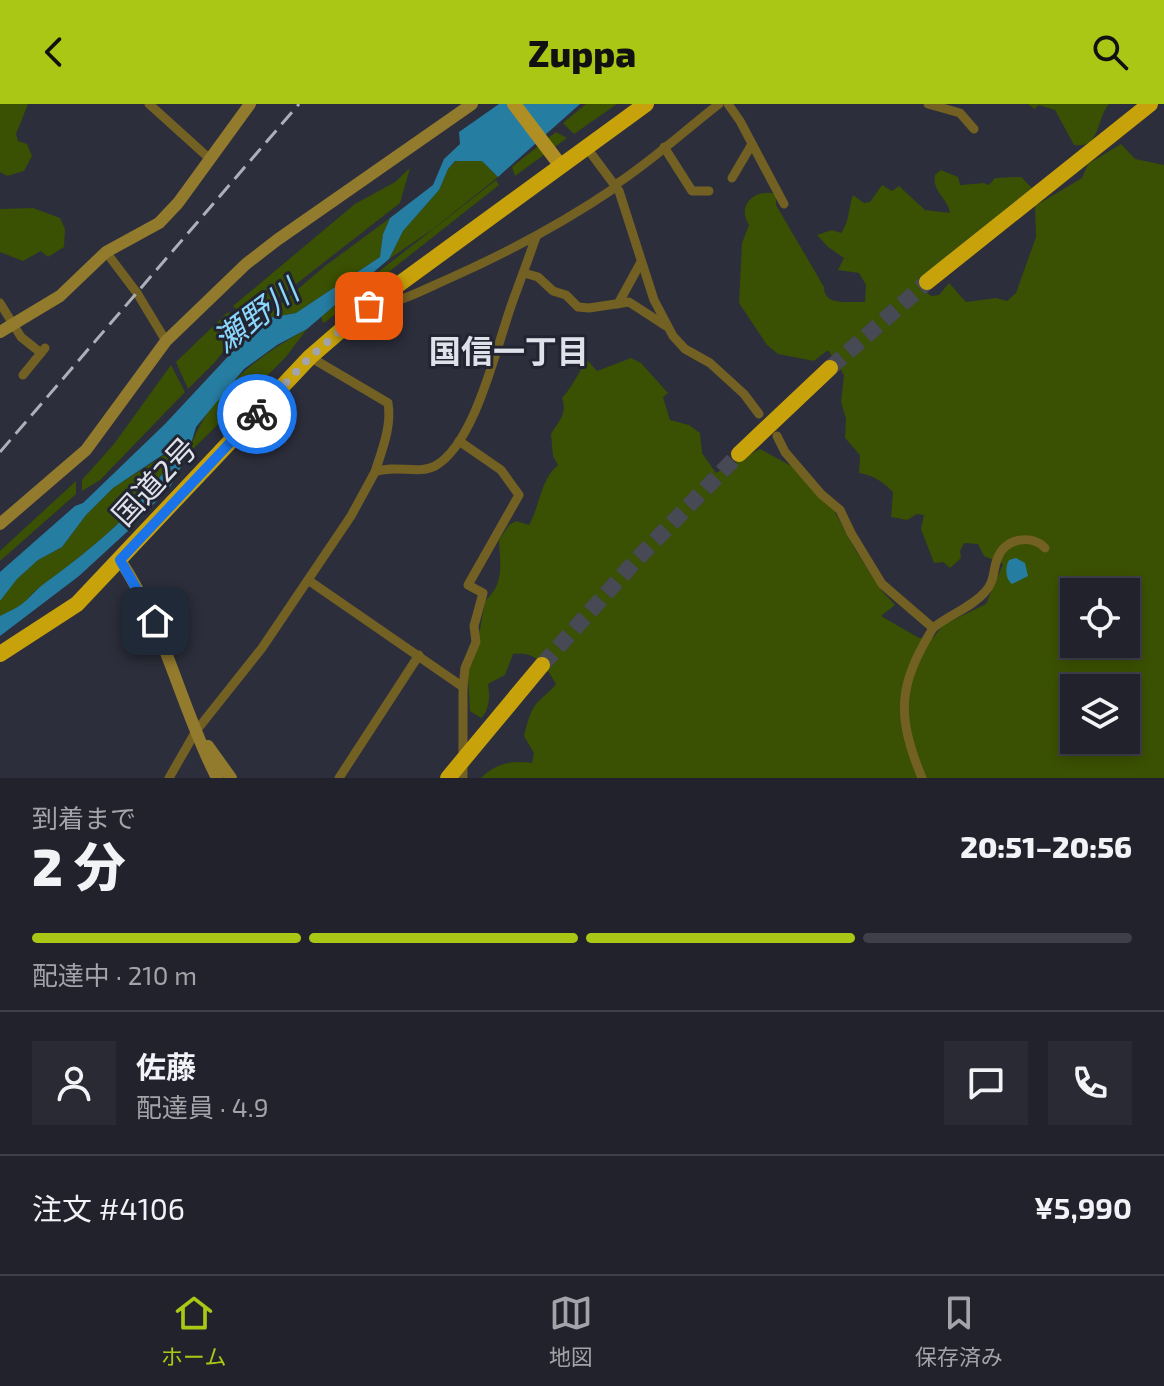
<!DOCTYPE html>
<html lang="ja">
<head>
<meta charset="utf-8">
<style>
	:root { --surface:#21222c; --page:#292a34; --text:#f1f3f6; --muted:#a2a4a9; --line:#3e3f48; --accent:#abc716 }
	body { margin:0; font-family:"Exo 2","Noto Sans JP",sans-serif; background:var(--page); color:var(--text); height:100vh; display:flex; flex-direction:column; font-size:30px; white-space:nowrap }
	* { box-sizing:border-box; margin:0 }
	p { font-size:26px; color:var(--muted) }
	.icon { flex:none; width:44px; height:44px; fill:none; stroke:currentColor; stroke-width:2; stroke-linecap:round; stroke-linejoin:round }
	.map { position:relative; height:674px; overflow:hidden }
	.details { display:flex; flex-direction:column; background:var(--surface); flex:1 }
	.details>* { flex:none }
	.tools { position:absolute; left:1060px; top:474px; display:grid; gap:16px }
	.tools a { display:grid; place-items:center; width:80px; height:80px; border-radius:0px; background:var(--surface); box-shadow:0 4px 12px #0003,0 0 0 2px var(--line); font-size:40px }
	.pin { position:absolute; display:grid; place-items:center; width:68px; height:68px; color:#fff; margin:-34px; border-radius:16px; box-shadow:0 4px 12px #0006 }
	.courier { position:absolute; display:grid; place-items:center; width:80px; height:80px; margin:-40px; border:6px solid #1a73e8; border-radius:50%; background:#fff; color:#222; box-shadow:0 2px 10px #0007 }
	.summary em { font-style:normal; font-weight:800 }
	.summary div { display:flex; flex-direction:column-reverse }
	.summary { display:flex; align-items:center; justify-content:space-between; height:136px; padding:0 32px }
	h1 { font-size:52px; font-weight:800; line-height:60px }
	.bar { display:grid; grid-template-columns:repeat(4,1fr); gap:12px 8px; align-content:center; height:96px; padding:0 32px }
	.bar i { height:10px; border-radius:6px; background:var(--line) }
	.bar .selected { background:var(--accent) }
	.bar p { grid-column:span 4 }
	.line { display:flex; align-items:center; gap:20px; padding:0 32px; border-top:2px solid var(--line) }
	.line div { flex:1 }
	.round { display:grid; place-items:center; flex:none; width:84px; height:84px; border-radius:0px; background:var(--page) }
	header { display:flex; justify-content:space-between; align-items:center; height:104px; padding:0 32px; background:var(--accent); color:#111; font-size:36px; font-weight:800 }
	.tab-bar { display:flex; justify-content:space-around; align-items:center; height:112px; border-top:2px solid var(--line); background:var(--surface); font-size:22px; color:var(--muted) }
	.tab-bar a { display:grid; justify-items:center; gap:4px }
	.tab-bar .selected { color:var(--accent) }
	.map>svg:first-child { display:block }
	.green { fill:#3a5002; fill-rule:evenodd }
	.water { fill:#267da2 }
	.lines { fill:none; stroke-linecap:round; stroke-linejoin:round }
	.highway-tunnel { stroke:#474955; stroke-width:16; stroke-dasharray:16 8; stroke-linecap:butt }
	.street { stroke:#736023; stroke-width:9 }
	.secondary { stroke:#937b2e; stroke-width:12 }
	.primary { stroke:#af8f23; stroke-width:14 }
	.highway { stroke:#c8a20b; stroke-width:16 }
	.rail { stroke:#adafb9; stroke-width:3; stroke-dasharray:16 8; stroke-linecap:butt }
	.done { stroke:#a1a3ad; stroke-width:8; stroke-dasharray:0 14.4 }
	.route { stroke:#1a73e8; stroke-width:10 }
	.labels { text-anchor:middle; stroke-width:6; stroke-linejoin:round; paint-order:stroke }
	.street-label { font-size:30px; fill:#e0e2eb; stroke:#222531 }
	.water-label { font-size:32px; font-style:italic; fill:#8ad6fc; stroke:#222531 }
	.neighbourhood-label { font-size:32px; font-weight:bold; fill:#e0e2eb; stroke:#222531 }
</style>
</head>
<body>
<header><svg class="icon" aria-label="back" viewBox="0 0 24 24"><path d="M15 5l-7 7 7 7"/></svg>Zuppa<svg class="icon" aria-label="search" viewBox="0 0 24 24"><circle cx="10" cy="10" r="6"/><path d="M15 15l6 6"/></svg></header>
<div class="map">
<svg width="1164" height="674" viewBox="0 0 1164 674">
	<rect width="100%" height="100%" fill="#2c2e3b"/>
	<g class="green">
		<path d="M0,0H28L16,30L18,37L27,40L32,52L24,67L7,72L0,68Z"/>
		<path d="M586,0H617L574,30L563,19Z"/>
		<path d="M1028,0H1109C1096,15 1101,45 1074,41L1055,6L1039,1L1034,5Z"/>
		<path d="M556,28L567,34L515,72L512,63Z"/>
		<path d="M1121,40L1135,55L1164,61V674H481C495,659 513,656 532,659L534,649L524,632C527,621 529,608 537,599C543,592 550,588 556,580C546,562 535,546 513,550L505,571L488,580C490,592 490,605 481,614L470,607L468,573L470,556L479,531L485,497C505,480 500,459 499,436L509,421L516,417L529,421C540,402 540,376 558,361L553,352L551,330C558,318 568,310 562,294C573,282 578,269 587,256L597,267L631,254L641,259L668,289L663,293L670,316L689,321L700,329L702,349L716,369L760,345L793,363L831,401L856,447L882,487L895,501L881,512L919,534H933L943,521L986,500L1003,460L984,452L978,440L964,439L960,447L961,454L950,464L943,458L934,459L921,425L924,411L917,410L907,416L891,413L893,388C883,378 873,371 859,369L860,351L845,334L846,315L841,298L844,271L828,246L814,257L778,250L767,241L739,199L742,139L749,121C736,101 755,84 776,90V101L824,183C824,203 850,197 865,198L866,181L859,169L838,166L844,154L828,143L817,131L832,126L841,129C850,117 848,104 853,91L864,99L870,98L882,81L892,87L899,82L925,106L950,109C947,93 932,88 935,71L941,66L958,73L960,81L984,79L989,81L995,74L1021,73L1032,84L918,175L920,183L931,192L939,191L949,179L966,198L996,194L1007,197L1016,189L1036,133L1035,102L1082,74L1088,60ZM1074,488H1126V540H1074ZM1074,584H1126V636H1074Z"/>
		<path d="M456,57H482L498,73L433,125L389,155L403,127L439,86L448,65Z"/>
		<path d="M410,64L400,99L250,216L245,215L233,202L355,100L395,78Z"/>
		<path d="M496,76L499,81L324,219L322,217V212Z"/>
		<path d="M33,104L60,114L65,125L64,143L48,153L41,147L23,157L0,148V105Z"/>
		<path d="M390,114L383,130L380,153L296,209L263,215L325,162Z"/>
		<path d="M228,208L240,218L242,224L215,258L188,285L176,258Z"/>
		<path d="M307,225L285,254L188,350C206,292 255,253 307,225Z"/>
		<path d="M171,261L185,288L100,376L82,387V376L114,340Z"/>
		<path d="M172,346L178,347C142,404 98,440 44,480C36,485 32,490 26,497C20,503 8,508 0,512V497L17,475L38,456L62,443L86,411L113,384Z"/>
		<path d="M76,377V390L0,457V447Z"/>
	</g>
	<g class="water">
		<path d="M499,0H580L498,73L482,57H455L448,65L439,86L403,127L389,155L307,225L277,241L244,265L196,323L188,350L170,383L129,426L79,472L0,532V512C7,508 15,505 22,500C30,494 36,485 45,479C98,440 142,404 178,347L167,348L113,384L86,411L62,443L38,456L17,475L0,497V468L75,402L83,399L165,320L263,215L296,209L380,153L383,130L390,114L433,81L444,55L460,40L459,28Z"/>
		<path d="M1016,454L1025,459L1028,472L1012,480C1005,475 1005,463 1009,456Z"/>
	</g>
	<g class="lines">
		<g class="highway-tunnel">
			<path d="M830,264L927,178"/>
			<path d="M542,561L637,455L739,350"/>
		</g>
		<g class="street">
			<path d="M149,0L210,55"/>
			<path d="M728,0L740,17L784,100"/>
			<path d="M928,0L960,9L974,25"/>
			<path d="M664,43L692,87H709"/>
			<path d="M587,44L619,87L654,196L673,232L685,245L710,259L744,290L759,310"/>
			<path d="M732,74L752,40"/>
			<path d="M615,81C652,57 684,27 719,0"/>
			<path d="M106,148L137,189L166,237"/>
			<path d="M524,169L538,173L553,187L566,191L578,203L589,204L629,198L666,222"/>
			<path d="M0,199L21,233L41,249"/>
			<path d="M618,200L641,158"/>
			<path d="M373,202C400,199 423,186 448,175C507,149 563,119 616,83"/>
			<path d="M310,253L388,299C392,322 382,346 375,368"/>
			<path d="M23,271L45,244"/>
			<path d="M777,332L785,348L821,390L840,406L851,429L882,480L933,524C950,510 971,504 985,488C996,476 992,466 998,453C1006,434 1032,430 1045,444"/>
			<path d="M459,337L501,366L519,391L468,481L483,489L474,522L476,538L465,564L463,583"/>
			<path d="M308,476L463,583V674"/>
			<path d="M169,674L196,627L262,544L351,412L375,368C394,360 418,371 435,362C477,339 498,234 515,191C522,172 529,153 536,133"/>
			<path d="M339,674L419,551"/>
			<path d="M922,674C896,610 898,582 933,524"/>
		</g>
		<g class="secondary">
			<path d="M0,228L60,192L106,148L159,119L178,99L250,0"/>
			<path d="M0,420L86,346L166,237L246,160L277,136L472,0"/>
			<path d="M120,456C166,525 180,602 217,674"/>
			<path d="M208,642L231,674"/>
		</g>
		<path class="primary" d="M514,0L561,62"/>
		<g class="highway">
			<path d="M927,178L1150,0"/>
			<path d="M739,350L830,264"/>
			<path d="M0,550L77,500L310,253L369,202L646,0"/>
			<path d="M448,674L542,561"/>
		</g>
		<path class="rail" d="M0,348L299,0"/>
	</g>
	<g class="lines">
		<path class="done" d="M257,310L310,253L369,202"/>
		<path class="route" d="M155,517L120,456L257,310"/>
	</g>
	<g class="labels">
		<g class="street-label">
			<text transform="translate(155 378) rotate(-47)" y="10">国道2号</text>
		</g>
		<g class="water-label">
			<text transform="translate(256 212) rotate(-37)" y="11">瀬野川</text>
		</g>
		<g class="neighbourhood-label">
			<text x="509" y="259">国信一丁目</text>
		</g>
	</g>
</svg>
<div class="tools">
<a><svg class="icon" aria-label="locate" viewBox="0 0 24 24"><circle cx="12" cy="12" r="6"/><path d="M12 2v4M12 18v4M2 12h4M18 12h4"/></svg></a>
<a><svg class="icon" aria-label="layers" viewBox="0 0 24 24"><path d="M12 4l9 5-9 5-9-5zM3 14l9 5 9-5"/></svg></a>
</div>
<div class="pin" style="left:369px;top:202px;background:#ea580c"><svg class="icon" aria-label="bag" viewBox="0 0 24 24"><path d="M5 8h14l-1 12H6zM9 8a3 3 0 0 1 6 0"/></svg></div>
<div class="pin" style="left:155px;top:517px;background:#1f2937"><svg class="icon" aria-label="home" viewBox="0 0 24 24"><path d="M3 11l9-7 9 7M6 9v11h12V9"/></svg></div>
<div class="courier" style="left:257px;top:310px"><svg class="icon" aria-label="bike" viewBox="0 0 24 24"><circle cx="6" cy="16" r="4"/><circle cx="18" cy="16" r="4"/><path d="M6 16l4-8h5l3 8M10 8l3 8H6M13 5h3"/></svg></div>
</div>
<section class="details">
<div class="summary"><div><h1>2 分</h1><p>到着まで</p></div><em>20:51–20:56</em></div>
<div class="bar"><i class="selected"></i><i class="selected"></i><i class="selected"></i><i></i><p>配達中 · 210 m</p></div>
<div class="line" style="height:144px"><a class="round"><svg class="icon" aria-label="person" viewBox="0 0 24 24"><circle cx="12" cy="8" r="4"/><path d="M4 21q1-7 8-7t8 7"/></svg></a><div><b>佐藤</b><p>配達員 · 4.9</p></div><a class="round"><svg class="icon" aria-label="chat" viewBox="0 0 24 24"><path d="M4 5h16v11H9l-5 4z"/></svg></a><a class="round"><svg class="icon" aria-label="phone" viewBox="0 0 24 24"><path d="M5 4h4l2 5-3 2q2 4 5 5l2-3 5 2v4C11 20 4 13 5 4z"/></svg></a></div>
<div class="line" style="height:104px"><div>注文 #4106</div><b>¥5,990</b></div>
</section>
<nav class="tab-bar">
<a class="selected"><svg class="icon" aria-label="home" viewBox="0 0 24 24"><path d="M3 11l9-7 9 7M6 9v11h12V9"/></svg>ホーム</a>
<a><svg class="icon" aria-label="map" viewBox="0 0 24 24"><path d="M3 6l6-2 6 2 6-2v14l-6 2-6-2-6 2zM9 4v14M15 6v14"/></svg>地図</a>
<a><svg class="icon" aria-label="saved" viewBox="0 0 24 24"><path d="M7 4h10v16l-5-4-5 4z"/></svg>保存済み</a>
</nav>
</body>
</html>
